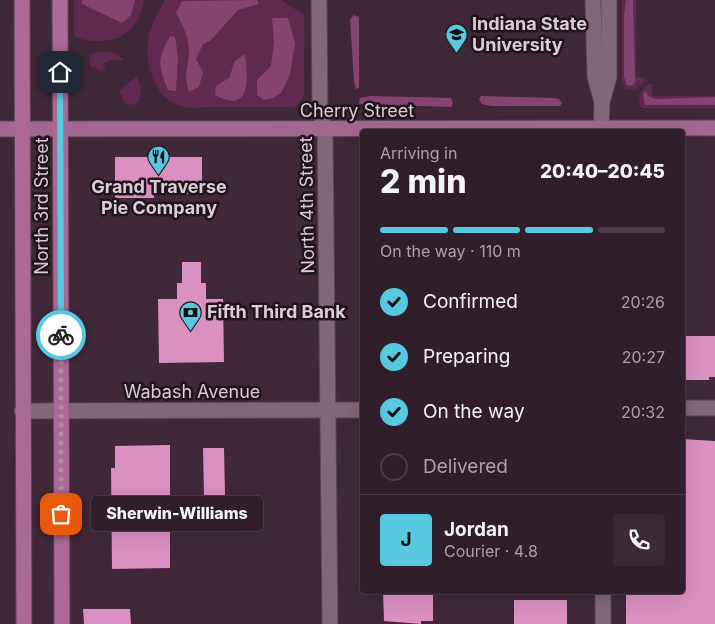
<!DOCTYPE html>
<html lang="en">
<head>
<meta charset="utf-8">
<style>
	:root { --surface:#301e2a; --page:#3c2b36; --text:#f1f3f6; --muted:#a8a2a8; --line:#4b3c47; --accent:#56c9e0 }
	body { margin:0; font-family:Inter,sans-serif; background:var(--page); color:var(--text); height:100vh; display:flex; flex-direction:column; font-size:19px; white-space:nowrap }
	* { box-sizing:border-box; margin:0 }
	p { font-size:16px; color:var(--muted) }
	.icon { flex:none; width:28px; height:28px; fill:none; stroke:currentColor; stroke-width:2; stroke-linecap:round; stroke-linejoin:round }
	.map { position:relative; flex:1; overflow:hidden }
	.sheet { position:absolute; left:360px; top:129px; width:325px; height:465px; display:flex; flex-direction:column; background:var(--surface); border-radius:5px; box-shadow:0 5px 20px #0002,0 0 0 1px var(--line) }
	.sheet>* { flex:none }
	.pin { position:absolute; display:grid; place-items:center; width:42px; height:42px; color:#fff; margin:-21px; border-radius:10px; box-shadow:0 2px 8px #0006 }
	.courier { position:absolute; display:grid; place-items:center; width:50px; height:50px; margin:-25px; border:4px solid #56c9e0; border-radius:50%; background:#fff; color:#222; box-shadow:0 1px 6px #0007 }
	.bubble { position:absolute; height:35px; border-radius:5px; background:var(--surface); box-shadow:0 5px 20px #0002,0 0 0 1px var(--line); font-size:16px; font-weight:800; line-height:35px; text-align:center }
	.summary em { font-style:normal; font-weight:800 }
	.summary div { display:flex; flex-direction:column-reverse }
	.summary { display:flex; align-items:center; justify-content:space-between; height:85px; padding:0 20px }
	h1 { font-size:32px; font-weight:800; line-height:38px }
	.bar { display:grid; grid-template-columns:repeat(4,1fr); gap:8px 5px; align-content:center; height:60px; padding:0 20px }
	.bar i { height:6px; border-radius:4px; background:var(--line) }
	.bar .on { background:var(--accent) }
	.bar p { grid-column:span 4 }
	.line { display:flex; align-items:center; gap:12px; padding:0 20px; border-top:1px solid var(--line) }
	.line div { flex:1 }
	.round { display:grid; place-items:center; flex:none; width:52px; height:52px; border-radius:5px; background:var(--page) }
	ol { padding:0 20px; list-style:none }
	li { display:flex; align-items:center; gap:15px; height:55px }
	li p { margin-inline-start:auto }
	li .icon { padding:5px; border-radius:50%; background:var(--accent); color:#111; stroke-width:4 }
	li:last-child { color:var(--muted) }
	li i { width:28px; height:28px; border:2px solid var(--line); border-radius:50% }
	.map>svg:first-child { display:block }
	.green { fill:#60294f }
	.forest { fill:#854371 }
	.building { fill:#da90c1 }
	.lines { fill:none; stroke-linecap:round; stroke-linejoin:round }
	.minor-casing { stroke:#594552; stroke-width:17 }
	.tertiary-casing { stroke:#594552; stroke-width:17 }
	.primary-casing { stroke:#594552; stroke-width:17 }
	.trunk-casing { stroke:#594552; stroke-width:17 }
	.minor { stroke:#826778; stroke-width:15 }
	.tertiary { stroke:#826778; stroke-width:15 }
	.primary { stroke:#a2688f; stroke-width:15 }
	.trunk { stroke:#ac6896; stroke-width:15 }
	.done { stroke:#a5939e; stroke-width:5; stroke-dasharray:0 9 }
	.route { stroke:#56c9e0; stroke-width:6 }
	.labels { text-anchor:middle; stroke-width:5; stroke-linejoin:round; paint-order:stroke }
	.poi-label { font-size:18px; font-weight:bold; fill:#dcccd5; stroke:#20151c; text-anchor:start }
	.street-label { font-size:18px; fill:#dcccd5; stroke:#20151c }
</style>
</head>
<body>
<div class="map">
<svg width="715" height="624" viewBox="0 0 715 624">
	<rect width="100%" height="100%" fill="#402838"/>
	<g class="green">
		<path d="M74,0H144C138,38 108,48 74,37Z"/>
		<path d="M165,0H281L304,15V95L297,106L291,107C266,107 240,107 214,107C203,107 190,109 180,106C163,100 154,85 150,69C143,40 151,24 165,0Z"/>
		<path d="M622,0H636V77H645L644,82L635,90L625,89L622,82Z"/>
		<path d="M100,51L115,53L124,60H110L103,64L106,67L102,71L90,66V55Z"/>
		<path d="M137,76L141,88L139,102L131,105L125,104L119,91Z"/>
		<path d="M648,84H652V96H715V108H644L640,106L639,94Z"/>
	</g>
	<g class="forest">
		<path d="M82,0H135L131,15L122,23L82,4Z"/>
		<path d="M257,0L259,4L238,10L210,41L203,44L196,59L203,72L199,87L189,92C184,73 187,72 189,54C190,39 183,26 176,13L182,1Z"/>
		<path d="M626,0H633L635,82L632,86L627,85L624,77V17Z"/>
		<path d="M354,15L359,17V88L356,89L354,82L350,19Z"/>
		<path d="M272,18H288L295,43L290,75L281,93L273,98L264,100L257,95V80L271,66L274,42Z"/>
		<path d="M170,36L175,37L178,56L176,91L168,90C158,66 157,59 170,36Z"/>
		<path d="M245,54C248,78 252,115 215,95L216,86L229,78L235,61Z"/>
		<path d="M646,91L648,96L656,99L715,97V105H645L643,94Z"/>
		<path d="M371,96L451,98L453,103L451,107L359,104L360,98Z"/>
		<path d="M481,96L554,98L559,99L562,103L560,106H491L482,104L479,99Z"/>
	</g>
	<g class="building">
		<path d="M115,157H202V194H154V198H115Z"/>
		<path d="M182,262H201V283H206V299H223L224,362L159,363L158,299H177V283H182Z"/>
		<path d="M682,336H715V377H709V380H682Z"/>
		<path d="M682,439L715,441V624H626V591H682Z"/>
		<path d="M170,445V568L112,569L111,468H115V446Z"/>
		<path d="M203,448H224L225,496H204Z"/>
		<path d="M383,591H433V621H421V624L384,621Z"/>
		<rect x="514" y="600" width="53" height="24"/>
		<path d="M83,609H130L131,624H84Z"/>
	</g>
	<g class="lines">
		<defs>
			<g id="minor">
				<path d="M319,0L320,112L325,130L330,624"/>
				<path d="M593,0L595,77L602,102L601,131"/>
				<path d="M602,102L609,77V0"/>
				<path d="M603,591V624"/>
			</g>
			<g id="tertiary">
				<path d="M682,408H715"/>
				<path d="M22,411L362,410"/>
			</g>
			<path id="primary" d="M0,129L715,128"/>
			<g id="trunk">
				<path d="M22,0L24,624"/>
				<path d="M60,0L62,624"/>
			</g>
		</defs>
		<use href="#minor" class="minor-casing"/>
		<use href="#tertiary" class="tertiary-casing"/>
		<use href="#primary" class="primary-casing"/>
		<use href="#trunk" class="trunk-casing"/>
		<use href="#minor" class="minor"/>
		<use href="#tertiary" class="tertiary"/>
		<use href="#primary" class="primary"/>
		<use href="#trunk" class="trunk"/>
	</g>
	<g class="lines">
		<path class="done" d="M61,335V514"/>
		<path class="route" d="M60,72L61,335"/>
	</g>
	<defs>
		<symbol id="university-pin" viewBox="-11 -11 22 30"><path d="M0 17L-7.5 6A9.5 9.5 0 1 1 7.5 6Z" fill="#56c9e0" stroke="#20151c"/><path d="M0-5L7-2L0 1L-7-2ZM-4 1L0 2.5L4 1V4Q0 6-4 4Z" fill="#111"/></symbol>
		<symbol id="restaurant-pin" viewBox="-11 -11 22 30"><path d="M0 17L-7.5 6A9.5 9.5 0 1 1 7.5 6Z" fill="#56c9e0" stroke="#20151c"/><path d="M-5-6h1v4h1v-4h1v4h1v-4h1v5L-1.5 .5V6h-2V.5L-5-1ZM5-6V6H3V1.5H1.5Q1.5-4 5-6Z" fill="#111"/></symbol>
		<symbol id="bank-pin" viewBox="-11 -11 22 30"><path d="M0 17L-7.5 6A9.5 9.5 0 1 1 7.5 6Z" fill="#56c9e0" stroke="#20151c"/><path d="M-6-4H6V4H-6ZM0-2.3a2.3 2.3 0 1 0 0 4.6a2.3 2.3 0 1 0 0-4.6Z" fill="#111"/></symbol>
	</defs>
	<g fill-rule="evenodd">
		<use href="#university-pin" x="444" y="22" width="25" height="34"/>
		<use href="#restaurant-pin" x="146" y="144" width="25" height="34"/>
		<use href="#bank-pin" x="178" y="300" width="25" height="34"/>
	</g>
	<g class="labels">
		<g class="poi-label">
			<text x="472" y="30">Indiana State<tspan x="472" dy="21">University</tspan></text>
			<text x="159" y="193" text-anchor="middle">Grand Traverse<tspan x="159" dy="21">Pie Company</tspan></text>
			<text x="207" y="318">Fifth Third Bank</text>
		</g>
		<g class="street-label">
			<text x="357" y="117">Cherry Street</text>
			<text transform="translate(307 205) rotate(-91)" y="6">North 4th Street</text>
			<text transform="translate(42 206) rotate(-90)" y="6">North 3rd Street</text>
			<text x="192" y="398">Wabash Avenue</text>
		</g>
	</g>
</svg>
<div class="pin" style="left:61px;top:514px;background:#ea580c"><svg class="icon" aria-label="bag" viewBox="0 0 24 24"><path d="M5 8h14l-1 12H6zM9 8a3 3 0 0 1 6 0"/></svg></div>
<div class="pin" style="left:60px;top:72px;background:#1f2937"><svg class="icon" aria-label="home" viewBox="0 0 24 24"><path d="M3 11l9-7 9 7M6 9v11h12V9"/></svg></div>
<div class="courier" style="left:61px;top:335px"><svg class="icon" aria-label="bike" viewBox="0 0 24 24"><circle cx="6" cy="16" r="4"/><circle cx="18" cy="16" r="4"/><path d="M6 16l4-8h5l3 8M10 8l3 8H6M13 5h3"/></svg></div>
<div class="bubble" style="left:91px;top:496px;width:172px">Sherwin-Williams</div>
<section class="sheet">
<div class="summary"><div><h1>2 min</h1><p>Arriving in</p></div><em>20:40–20:45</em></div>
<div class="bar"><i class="on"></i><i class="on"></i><i class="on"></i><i></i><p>On the way · 110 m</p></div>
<ol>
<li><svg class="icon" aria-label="check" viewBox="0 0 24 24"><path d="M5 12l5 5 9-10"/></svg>Confirmed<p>20:26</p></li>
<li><svg class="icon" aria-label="check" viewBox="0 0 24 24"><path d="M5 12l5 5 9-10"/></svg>Preparing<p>20:27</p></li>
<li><svg class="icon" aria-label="check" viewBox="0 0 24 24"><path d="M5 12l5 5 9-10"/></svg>On the way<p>20:32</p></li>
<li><i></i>Delivered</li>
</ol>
<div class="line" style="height:90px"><b class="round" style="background:var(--accent);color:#111">J</b><div><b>Jordan</b><p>Courier · 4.8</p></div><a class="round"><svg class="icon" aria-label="phone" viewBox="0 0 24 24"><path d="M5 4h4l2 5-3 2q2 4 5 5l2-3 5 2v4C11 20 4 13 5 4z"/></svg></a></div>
</section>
</div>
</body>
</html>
